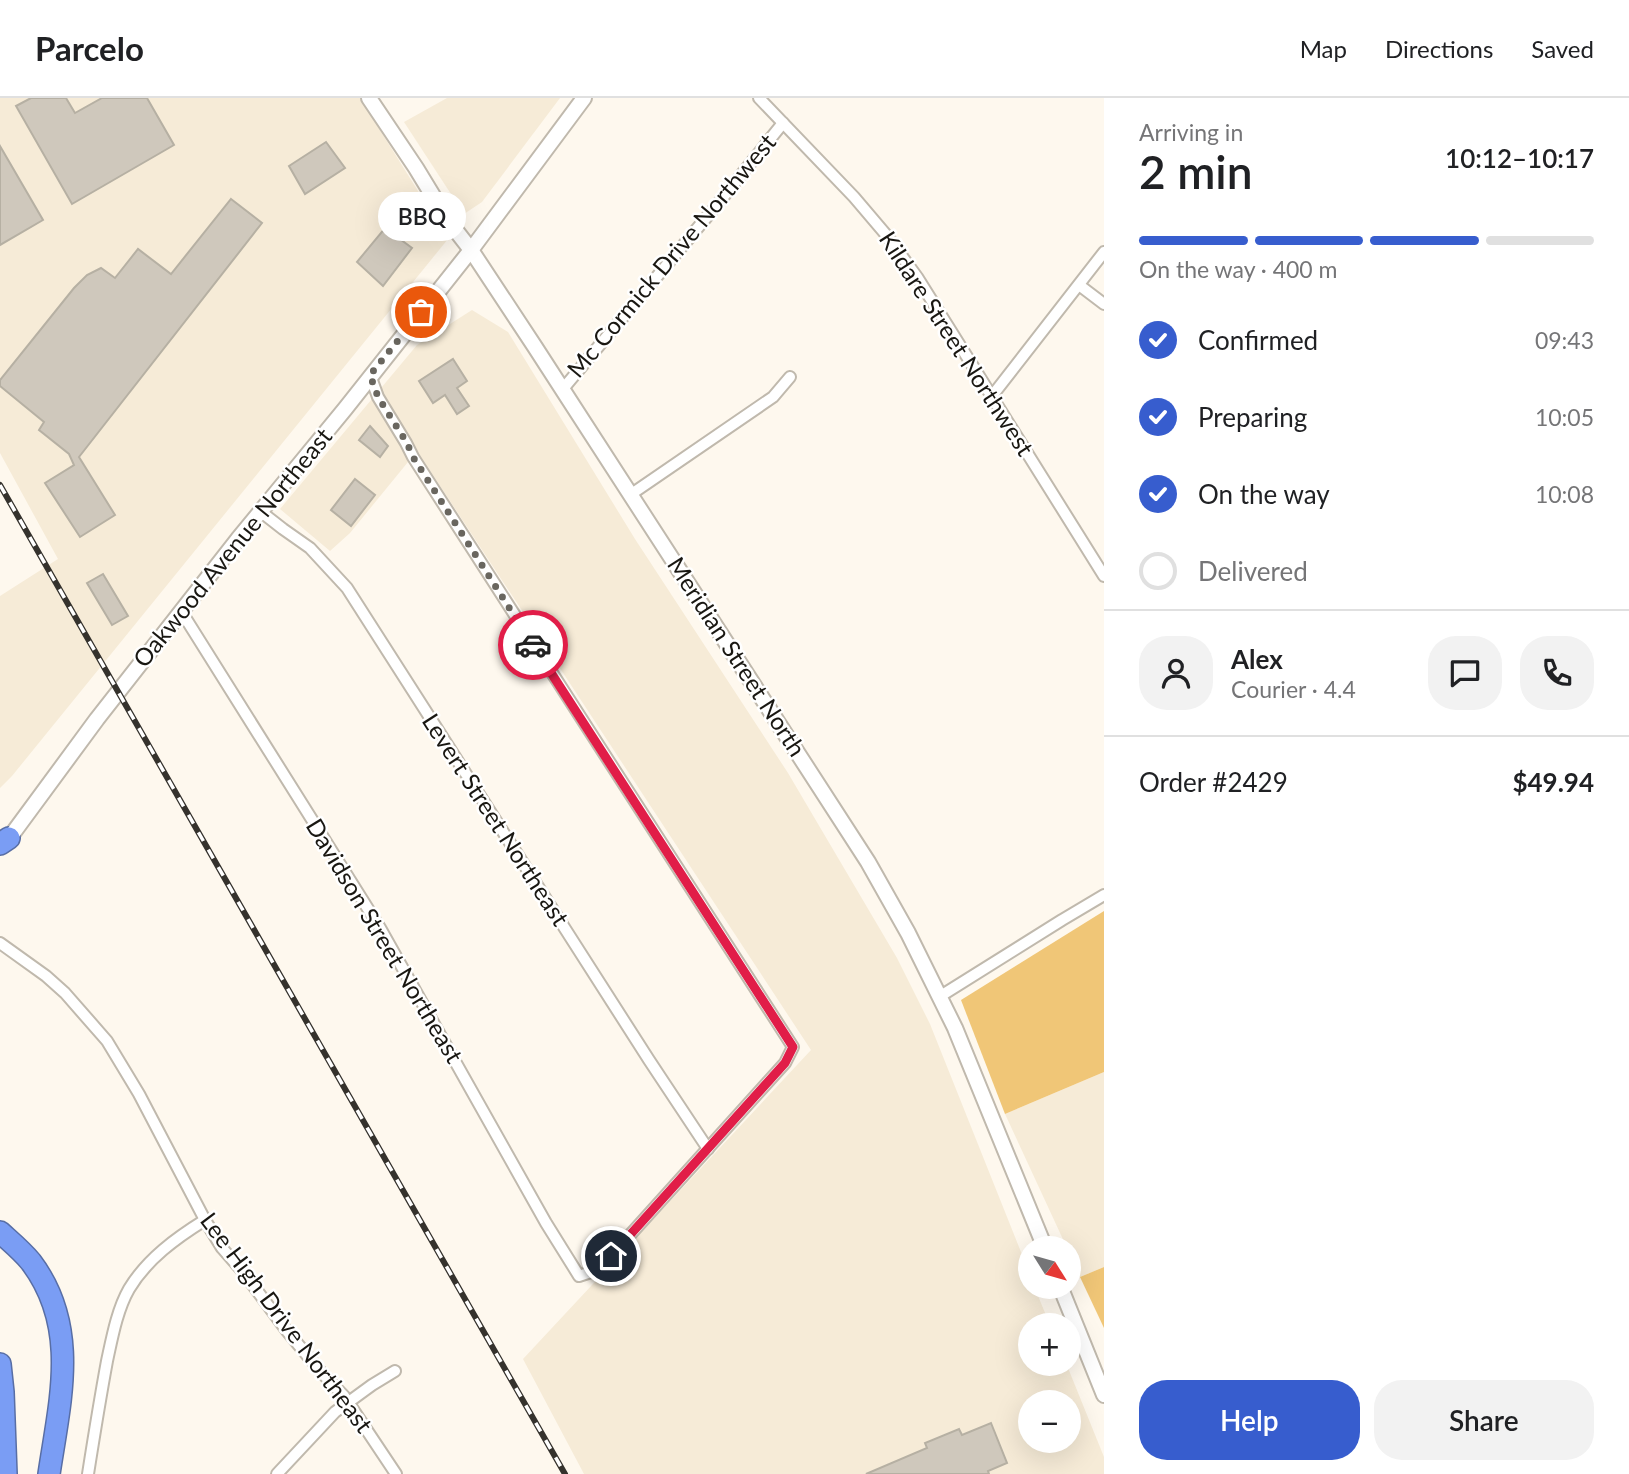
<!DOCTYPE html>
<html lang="en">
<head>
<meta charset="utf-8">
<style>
	:root { --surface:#fff; --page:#f2f2f2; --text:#202124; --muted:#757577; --line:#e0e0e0; --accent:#375dce }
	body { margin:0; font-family:Lato,sans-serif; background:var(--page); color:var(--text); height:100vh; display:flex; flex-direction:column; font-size:26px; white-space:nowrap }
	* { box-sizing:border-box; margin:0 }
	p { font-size:23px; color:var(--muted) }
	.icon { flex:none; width:38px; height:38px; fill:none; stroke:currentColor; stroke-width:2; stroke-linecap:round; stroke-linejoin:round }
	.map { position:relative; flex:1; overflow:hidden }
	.panel { display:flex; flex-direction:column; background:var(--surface); width:525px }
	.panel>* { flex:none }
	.needle { width:46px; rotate:127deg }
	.buttons { position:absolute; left:1018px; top:1138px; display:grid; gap:14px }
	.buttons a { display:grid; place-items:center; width:63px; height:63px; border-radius:50%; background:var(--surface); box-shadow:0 7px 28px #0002; font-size:35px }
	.pin { position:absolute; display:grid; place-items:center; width:60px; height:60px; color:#fff; margin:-30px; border:4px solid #fff; border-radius:50%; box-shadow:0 2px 7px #0007 }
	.courier { position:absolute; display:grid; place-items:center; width:70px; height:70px; margin:-35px; border:5px solid #e11d48; border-radius:50%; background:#fff; color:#222; box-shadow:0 2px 9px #0007 }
	.bubble { position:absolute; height:49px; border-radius:24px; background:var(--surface); box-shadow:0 7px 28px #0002; font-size:23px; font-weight:600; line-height:49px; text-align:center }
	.headline em { font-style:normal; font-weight:600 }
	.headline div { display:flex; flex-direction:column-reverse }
	.headline { display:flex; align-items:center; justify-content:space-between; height:119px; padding:0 35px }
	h1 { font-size:46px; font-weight:600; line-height:52px }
	.bar { display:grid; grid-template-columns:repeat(4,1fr); gap:10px 7px; align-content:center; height:84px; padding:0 35px }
	.bar i { height:9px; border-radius:5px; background:var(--line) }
	.bar .selected { background:var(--accent) }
	.bar p { grid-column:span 4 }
	.line { display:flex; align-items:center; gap:18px; padding:0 35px; border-top:2px solid var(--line) }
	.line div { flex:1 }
	.round { display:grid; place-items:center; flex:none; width:74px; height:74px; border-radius:28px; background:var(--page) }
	ol { padding:0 35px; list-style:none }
	li { display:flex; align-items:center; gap:21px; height:77px }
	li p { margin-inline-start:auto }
	li .icon { padding:7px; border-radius:50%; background:var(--accent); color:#fff; stroke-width:4 }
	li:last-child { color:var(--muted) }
	li i { width:38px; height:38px; border:4px solid var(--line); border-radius:50% }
	.cta { display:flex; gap:14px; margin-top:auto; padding:14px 35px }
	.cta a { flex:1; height:80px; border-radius:28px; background:var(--accent); color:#fff; font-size:28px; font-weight:600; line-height:80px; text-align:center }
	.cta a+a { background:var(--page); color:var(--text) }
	header { display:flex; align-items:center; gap:42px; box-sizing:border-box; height:98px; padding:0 35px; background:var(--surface); border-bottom:2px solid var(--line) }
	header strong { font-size:33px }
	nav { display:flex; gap:38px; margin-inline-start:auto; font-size:24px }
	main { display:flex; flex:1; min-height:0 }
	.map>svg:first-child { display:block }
	.built { fill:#f6ebd7; fill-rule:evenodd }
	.green { fill:#f0c677 }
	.building { fill:#cfc8bc; stroke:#b6b0a3; stroke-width:2 }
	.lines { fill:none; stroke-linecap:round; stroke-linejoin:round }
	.minor-casing { stroke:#c0b9ad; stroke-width:14 }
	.tertiary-casing { stroke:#c0b9ad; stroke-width:18 }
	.motorway-casing { stroke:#586ea5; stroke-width:24 }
	.minor { stroke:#fff; stroke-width:10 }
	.tertiary { stroke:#fff; stroke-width:14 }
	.motorway { stroke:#7a9df4; stroke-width:21 }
	.rail-casing { stroke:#35322d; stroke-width:6 }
	.rail { stroke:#fff; stroke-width:3.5; stroke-dasharray:10; stroke-linecap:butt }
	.done { stroke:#69665f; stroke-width:7; stroke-dasharray:0 12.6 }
	.route { stroke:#e11d48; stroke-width:9 }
	.labels { text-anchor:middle; stroke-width:5; stroke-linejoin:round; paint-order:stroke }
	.street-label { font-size:24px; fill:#191712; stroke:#fff }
</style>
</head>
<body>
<header>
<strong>Parcelo</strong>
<nav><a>Map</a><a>Directions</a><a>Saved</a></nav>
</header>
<main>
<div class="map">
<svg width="1104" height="1376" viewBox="0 0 1104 1376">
	<rect width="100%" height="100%" fill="#fef8ee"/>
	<g class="built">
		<path d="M0,0H360L448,141L12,678L0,690V498L58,461L0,355Z"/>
		<path d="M447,0H560L482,104L464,116L404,24Z"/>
		<path d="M472,212L508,234L635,441L788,675L897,860L930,926L1031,1179V1188H1034L1050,1227H1031V1265H1066L1104,1359V1376H584L523,1261L811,952L417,353L350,435L330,453L280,411L417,247ZM1031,1304H1069V1342H1031Z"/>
		<path d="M1104,974V1169L1080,1179L1069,1155V1150H1067L1005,1016Z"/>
	</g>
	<g class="green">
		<path d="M1104,813V974L1005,1016L961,902Z"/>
		<path d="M1104,1169V1230L1080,1179Z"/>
	</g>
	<g class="building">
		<path d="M31,0H66L75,15L102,0H147L174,47L72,106L16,8Z"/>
		<path d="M326,44L345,70L305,96L289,68Z"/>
		<path d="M0,48L43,122L0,147Z"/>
		<path d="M231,101L262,125L79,359L115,417L80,439L45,385L74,367L69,356L39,332L44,324L0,288V282L74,190L87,177L101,170L115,180L138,151L171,176Z"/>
		<path d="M385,130L412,150L383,188L357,164Z"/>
		<path d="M453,261L467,283L457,290L469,308L457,316L445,297L433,305L419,283Z"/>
		<path d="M370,328L388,348L380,359L359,342Z"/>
		<path d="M355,381L375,397L351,428L331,412Z"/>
		<path d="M103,476L128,518L112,527L87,485Z"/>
		<path d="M991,1325L1007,1365L988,1373L989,1376H866L927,1350L925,1345L959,1331L962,1337Z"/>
	</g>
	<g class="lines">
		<defs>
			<g id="minor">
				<path d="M759,0L854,99L888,139L917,179L969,262L1104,478"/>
				<path d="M1079,187L1104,206"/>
				<path d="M562,292L716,108L783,25"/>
				<path d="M992,298L1104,154"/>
				<path d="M630,397L773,299L790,279"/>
				<path d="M260,413L283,431L310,450L347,490L649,962L708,1051"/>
				<path d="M181,513L380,830L546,1125L579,1178L594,1173L611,1158L785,965L793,949L413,359L406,345L378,299L370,277"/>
				<path d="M0,845L46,878L65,895L107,943L139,996L205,1122L222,1150L244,1175L287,1233L321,1274L344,1298L396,1376"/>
				<path d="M939,899L1062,822L1104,797"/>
				<path d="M88,1376C94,1338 100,1301 107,1263C112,1240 117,1212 129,1191C147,1161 176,1140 205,1122"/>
				<path d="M277,1376L335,1314L372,1287L395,1273"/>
			</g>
			<g id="tertiary">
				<path d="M369,0L416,70L447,121L471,152L535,249L868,764L908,835L955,930L1045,1150"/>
				<path d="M5,746L97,621L238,441L345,311L471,152L584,0"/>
				<path d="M1060,1188L1104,1297"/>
			</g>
			<g id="motorway">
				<path d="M0,746L9,740"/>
				<path d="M0,1134C11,1144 22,1153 31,1164C80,1229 60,1302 49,1376"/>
				<path d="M0,1266L3,1294L6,1376"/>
			</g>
		</defs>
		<use href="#minor" class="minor-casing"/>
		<use href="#tertiary" class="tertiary-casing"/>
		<use href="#motorway" class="motorway-casing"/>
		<use href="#minor" class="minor"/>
		<use href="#tertiary" class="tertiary"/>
		<use href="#motorway" class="motorway"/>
		<defs>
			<path id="rail" d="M0,387L565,1376"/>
		</defs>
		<use href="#rail" class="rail-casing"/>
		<use href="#rail" class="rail"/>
	</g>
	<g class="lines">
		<path class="done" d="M421,214L370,277L378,299L407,345L413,359L533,547"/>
		<path class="route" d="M533,547L793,949L785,965L611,1158"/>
	</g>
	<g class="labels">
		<g class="street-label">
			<text transform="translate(672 158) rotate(-50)" y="8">Mc Cormick Drive Northwest</text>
			<text transform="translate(956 246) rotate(57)" y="8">Kildare Street Northwest</text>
			<text transform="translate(233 450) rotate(-51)" y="8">Oakwood Avenue Northeast</text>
			<text transform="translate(736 559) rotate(57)" y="8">Meridian Street North</text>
			<text transform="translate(495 722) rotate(57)" y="8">Levert Street Northeast</text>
			<text transform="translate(384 843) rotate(59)" y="8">Davidson Street Northeast</text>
			<text transform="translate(286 1225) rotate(53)" y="8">Lee High Drive Northeast</text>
		</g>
	</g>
</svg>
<div class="buttons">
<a><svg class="needle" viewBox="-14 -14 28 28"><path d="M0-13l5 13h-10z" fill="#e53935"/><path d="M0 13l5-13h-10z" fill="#757577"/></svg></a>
<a>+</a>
<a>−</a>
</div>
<div class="pin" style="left:421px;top:214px;background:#ea580c"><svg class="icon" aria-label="bag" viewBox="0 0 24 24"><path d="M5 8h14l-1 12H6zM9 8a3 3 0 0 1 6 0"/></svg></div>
<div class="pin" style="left:611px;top:1158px;background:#1f2937"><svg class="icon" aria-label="home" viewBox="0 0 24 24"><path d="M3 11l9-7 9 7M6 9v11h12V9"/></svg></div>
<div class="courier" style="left:533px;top:547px"><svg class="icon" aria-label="car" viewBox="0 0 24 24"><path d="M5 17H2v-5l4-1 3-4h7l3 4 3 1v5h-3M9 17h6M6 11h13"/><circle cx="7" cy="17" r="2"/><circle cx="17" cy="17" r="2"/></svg></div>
<div class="bubble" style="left:378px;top:94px;width:88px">BBQ</div>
</div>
<section class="panel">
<div class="headline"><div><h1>2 min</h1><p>Arriving in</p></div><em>10:12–10:17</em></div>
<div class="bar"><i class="selected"></i><i class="selected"></i><i class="selected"></i><i></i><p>On the way · 400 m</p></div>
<ol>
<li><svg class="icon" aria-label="check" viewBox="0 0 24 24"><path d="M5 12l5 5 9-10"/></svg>Confirmed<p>09:43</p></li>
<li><svg class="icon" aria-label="check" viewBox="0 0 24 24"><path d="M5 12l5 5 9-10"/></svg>Preparing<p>10:05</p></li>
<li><svg class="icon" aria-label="check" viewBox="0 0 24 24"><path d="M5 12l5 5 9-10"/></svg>On the way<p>10:08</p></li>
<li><i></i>Delivered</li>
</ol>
<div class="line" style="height:126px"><a class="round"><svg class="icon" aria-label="person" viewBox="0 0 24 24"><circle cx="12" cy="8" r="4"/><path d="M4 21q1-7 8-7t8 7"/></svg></a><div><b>Alex</b><p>Courier · 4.4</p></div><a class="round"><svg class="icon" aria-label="chat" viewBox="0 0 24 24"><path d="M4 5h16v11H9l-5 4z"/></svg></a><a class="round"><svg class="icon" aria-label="phone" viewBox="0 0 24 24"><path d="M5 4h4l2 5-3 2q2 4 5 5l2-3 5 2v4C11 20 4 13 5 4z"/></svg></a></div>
<div class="line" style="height:91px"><div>Order #2429</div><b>$49.94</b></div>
<div class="cta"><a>Help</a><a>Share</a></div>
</section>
</main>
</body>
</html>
